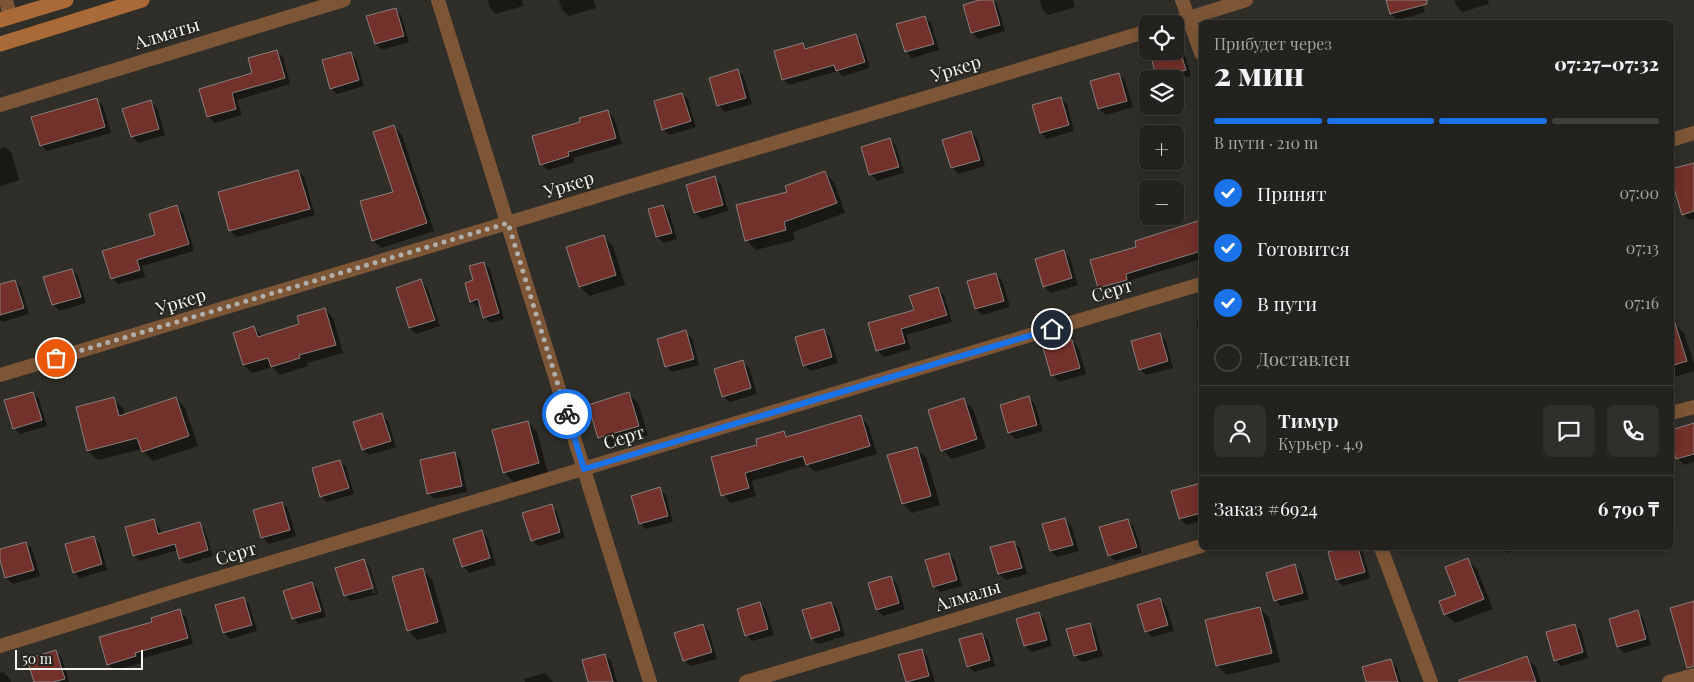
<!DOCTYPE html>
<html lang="ru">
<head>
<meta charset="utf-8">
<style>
	:root { --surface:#24221e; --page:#302f2b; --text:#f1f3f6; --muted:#a3a4a4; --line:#413f3c; --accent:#1a73e8 }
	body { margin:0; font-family:"Playfair Display",serif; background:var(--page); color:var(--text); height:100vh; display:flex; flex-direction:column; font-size:19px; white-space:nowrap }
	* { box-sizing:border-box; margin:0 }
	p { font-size:16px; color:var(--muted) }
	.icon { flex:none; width:28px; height:28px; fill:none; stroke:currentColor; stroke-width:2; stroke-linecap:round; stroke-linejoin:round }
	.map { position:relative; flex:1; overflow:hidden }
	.panel { position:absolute; left:1199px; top:20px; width:475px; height:530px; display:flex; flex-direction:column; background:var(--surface); border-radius:8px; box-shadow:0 2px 12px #0003,0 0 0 1px var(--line) }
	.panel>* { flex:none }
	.controls { position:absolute; left:1139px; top:15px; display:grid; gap:10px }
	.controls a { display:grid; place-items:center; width:45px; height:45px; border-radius:8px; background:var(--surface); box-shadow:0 2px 12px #0003,0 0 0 1px var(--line); font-size:25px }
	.scale { position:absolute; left:15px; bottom:12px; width:128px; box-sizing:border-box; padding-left:5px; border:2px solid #f6f5f1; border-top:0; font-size:14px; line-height:18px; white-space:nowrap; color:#f6f5f1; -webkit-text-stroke:4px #26251f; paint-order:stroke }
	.pin { position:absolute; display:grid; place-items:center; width:42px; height:42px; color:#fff; margin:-21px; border:2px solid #fff; border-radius:50%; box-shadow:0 1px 5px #0007 }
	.courier { position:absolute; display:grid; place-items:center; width:50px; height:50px; margin:-25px; border:4px solid #1a73e8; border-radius:50%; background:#fff; color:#222; box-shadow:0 1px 6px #0007 }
	.overview em { font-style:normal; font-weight:800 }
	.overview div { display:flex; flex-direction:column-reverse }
	.overview { display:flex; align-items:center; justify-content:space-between; height:85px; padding:0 15px }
	h1 { font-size:32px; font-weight:800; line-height:38px }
	.bar { display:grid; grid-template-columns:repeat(4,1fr); gap:8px 5px; align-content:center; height:60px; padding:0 15px }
	.bar i { height:6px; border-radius:4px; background:var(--line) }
	.bar .current { background:var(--accent) }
	.bar p { grid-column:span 4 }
	.line { display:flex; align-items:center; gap:12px; padding:0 15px; border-top:1px solid var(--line) }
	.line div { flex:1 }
	.round { display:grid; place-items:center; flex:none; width:52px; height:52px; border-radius:8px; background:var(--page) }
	ol { padding:0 15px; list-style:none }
	li { display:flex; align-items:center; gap:15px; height:55px }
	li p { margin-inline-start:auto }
	li .icon { padding:5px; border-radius:50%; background:var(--accent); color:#fff; stroke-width:4 }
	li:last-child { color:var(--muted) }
	li i { width:28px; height:28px; border:2px solid var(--line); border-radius:50% }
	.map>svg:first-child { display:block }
	.shadow { fill:#0007; fill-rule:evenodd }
	.building { fill:#72312b; stroke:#877f7d }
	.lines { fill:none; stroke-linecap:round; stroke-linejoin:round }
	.street { stroke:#7d5637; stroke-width:14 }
	.secondary { stroke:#a96a37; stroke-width:15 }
	.done { stroke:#b1afab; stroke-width:5; stroke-dasharray:0 9 }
	.route { stroke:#1a73e8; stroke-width:6 }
	.labels { text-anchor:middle; stroke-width:4; stroke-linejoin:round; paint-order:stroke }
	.street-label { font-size:18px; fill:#f6f5f1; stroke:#26251f }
</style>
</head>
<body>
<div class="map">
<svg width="1694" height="682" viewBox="0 0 1694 682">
	<rect width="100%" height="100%" fill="#302e28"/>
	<g class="shadow">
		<path d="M488,0H522L523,6L496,14L490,8Z"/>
		<path d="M559,0H593L596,8L569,16L562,10Z"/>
		<path d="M984,0H993L997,4L1005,31L978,39L972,32Z"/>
		<path d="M1040,0H1073L1075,7L1048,15L1042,9Z"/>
		<path d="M1387,0H1421L1425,12L1398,20L1391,14Z"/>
		<path d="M1454,0H1488L1489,4L1462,12L1456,5Z"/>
		<path d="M395,9L401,15L409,42L382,50L376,44Z"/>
		<path d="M925,17L931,23L939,50L912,58L906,52Z"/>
		<path d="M856,36L862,42L870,68L843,76L838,71L789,85L783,79L802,44L808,49Z"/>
		<path d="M1175,43H1177L1183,49L1191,76L1175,81V79H1159L1158,77L1175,51Z"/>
		<path d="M276,51L283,57L290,84L237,100L242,115L215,123L208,116L200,90L254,74Z"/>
		<path d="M350,53L356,59L364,86L337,94L331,88Z"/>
		<path d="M738,71L744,77L752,104L725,112L718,105Z"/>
		<path d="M1119,74L1125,81L1133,107L1106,115L1099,109L1092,82Z"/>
		<path d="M682,94L688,100L696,127L669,135L663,129Z"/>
		<path d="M1060,98L1067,104L1074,131L1047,139L1041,133L1033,106Z"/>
		<path d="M97,100L103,106L111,133L47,151L41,145Z"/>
		<path d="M151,102L157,108L165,135L138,143L132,136Z"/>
		<path d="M608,111L614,118L622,144L573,158L575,162L548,170L541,164L582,123Z"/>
		<path d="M393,126L402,135L434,231L381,248L373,240L394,193Z"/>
		<path d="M971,133L977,139L985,166L958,174L952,167Z"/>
		<path d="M890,140L896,146L904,173L877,181L871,174Z"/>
		<path d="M5,147L12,154L19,180L0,186V149Z"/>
		<path d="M1694,164V219L1689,220L1683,214Z"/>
		<path d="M298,171L304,177L315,215L237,237L230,231L219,193Z"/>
		<path d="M825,172L834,182L845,213L793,232L795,240L756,250L746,240L789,193Z"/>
		<path d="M714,178L721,184L728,211L701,219L695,212Z"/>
		<path d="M663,206L669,212L677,239L664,243L657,237L650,210Z"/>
		<path d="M177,207L183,213L194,251L142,266L145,277L118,284L112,278L157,236Z"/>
		<path d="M1201,222V259L1131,280L1133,286L1106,294L1100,288L1092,261L1138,248L1136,242Z"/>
		<path d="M604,237L613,246L625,285L589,296L580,286Z"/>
		<path d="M1064,252L1070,258L1078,285L1051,293L1044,286Z"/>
		<path d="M484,263L490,269L504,319L491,323L484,317L481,306L478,307L471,301L475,281Z"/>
		<path d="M72,270L78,276L86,303L59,311L53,304Z"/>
		<path d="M995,274L1002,280L1010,307L982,315L976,309Z"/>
		<path d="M15,281L21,288L29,314L2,322L0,320V286Z"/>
		<path d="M421,281L427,287L440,326L416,334L410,328L397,289Z"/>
		<path d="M938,289L944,295L952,322L906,335L911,349L884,357L877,350Z"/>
		<path d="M325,309L333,318L343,353L307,363L308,366L280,375L272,367L252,373L244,365L234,334L254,327L263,337L301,324Z"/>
		<path d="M1201,320V340L1196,321Z"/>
		<path d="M1675,324L1684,333L1694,364V371L1671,378V325Z"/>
		<path d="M823,330L830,337L838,363L811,371L804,365Z"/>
		<path d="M685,332L692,338L699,365L672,372L666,366Z"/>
		<path d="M1159,335L1166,341L1173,368L1146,375L1140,369Z"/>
		<path d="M1072,341L1078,347L1086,374L1059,382L1053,376L1045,349Z"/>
		<path d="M743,362L749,368L757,394L730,402L723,396Z"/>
		<path d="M33,393L39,399L47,426L20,434L14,428Z"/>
		<path d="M629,394L638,403L648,435L609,447L599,437Z"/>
		<path d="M176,398L185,408L198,446L152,461L142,449L98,460L88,451L113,399L123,408L125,415Z"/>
		<path d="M1029,398L1035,404L1043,431L1016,439L1009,433Z"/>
		<path d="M963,400L973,409L986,448L952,459L942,450Z"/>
		<path d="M382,415L388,421L396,447L369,455L363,449Z"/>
		<path d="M861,417L868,425L877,454L815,472L808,465L752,481L756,496L731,503L723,495L759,446L784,432L789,437Z"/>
		<path d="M528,422L537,432L548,473L514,482L504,472Z"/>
		<path d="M1694,424V462L1684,465L1678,458Z"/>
		<path d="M916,448L926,457L940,505L912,513L903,504L889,456Z"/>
		<path d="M455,454L461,460L467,492L434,499L428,493Z"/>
		<path d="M340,461L346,467L354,494L327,502L321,496Z"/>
		<path d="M1201,485V521L1186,525L1180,519L1172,492Z"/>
		<path d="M659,489L666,495L673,522L646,529L640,523Z"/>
		<path d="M282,503L288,509L296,536L269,544L263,538L255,511Z"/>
		<path d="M551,506L557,512L565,538L538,546L532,540Z"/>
		<path d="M1065,519L1071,525L1079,551L1057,557L1051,551Z"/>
		<path d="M1128,520L1134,527L1142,553L1115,561L1109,555Z"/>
		<path d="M153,521L159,527L162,535L199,524L205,530L213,556L186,564L180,558L178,550L140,561L134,555Z"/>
		<path d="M482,532L488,538L496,565L469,573L463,566Z"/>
		<path d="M93,537L100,544L107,570L80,578L74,572Z"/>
		<path d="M1013,542L1020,548L1027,574L1006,580L999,574L992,548Z"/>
		<path d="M26,543L32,549L40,576L13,584L6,578L0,551Z"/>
		<path d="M1348,548H1358L1362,551L1370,578L1343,586L1337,580L1329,553Z"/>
		<path d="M1502,548H1526L1507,553Z"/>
		<path d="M948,554L955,561L962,586L940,592L934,586Z"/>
		<path d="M1467,559L1477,569L1493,609L1455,623L1445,614L1457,595Z"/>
		<path d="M364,561L370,567L378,594L351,601L345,595ZM365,566H368L376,593L373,594Z"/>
		<path d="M1294,566L1301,572L1309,599L1281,606L1275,600Z"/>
		<path d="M422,570L432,579L447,632L417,640L408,630Z"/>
		<path d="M891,578L897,584L905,609L883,616L877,609Z"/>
		<path d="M312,584L318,590L326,617L299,624L293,618Z"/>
		<path d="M243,598L249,604L257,631L230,639L224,633Z"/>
		<path d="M1160,600L1166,606L1174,631L1152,637L1146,631Z"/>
		<path d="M760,603L766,610L774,635L752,641L746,635Z"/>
		<path d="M831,603L837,609L845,636L818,644L812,638Z"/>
		<path d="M1260,608L1269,618L1280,662L1227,675L1217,666Z"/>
		<path d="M179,611L186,617L193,644L140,659L141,663L114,671L108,664L154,622Z"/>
		<path d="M1637,612L1643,618L1651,645L1624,653L1618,647Z"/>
		<path d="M1039,614L1045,620L1052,646L1031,652L1025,646Z"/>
		<path d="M1089,624L1095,630L1103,656L1082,662L1075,656Z"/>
		<path d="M703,625L709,632L717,659L690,666L684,660Z"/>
		<path d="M1574,625L1581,631L1588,658L1561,666L1555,660Z"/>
		<path d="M982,634L988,640L995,666L974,672L968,666Z"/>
		<path d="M921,650L927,656L935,682H907L900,656Z"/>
		<path d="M56,652L62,658L69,682H35Z"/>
		<path d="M605,655L611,661L617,682H589Z"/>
		<path d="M1526,657L1536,667L1541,682H1463Z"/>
		<path d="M1390,660L1397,667L1401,682H1368Z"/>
		<path d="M3,672L10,679L11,682H0V673Z"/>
		<path d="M545,673L553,682H525L524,679Z"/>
	</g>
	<g class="building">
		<path d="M979,0H993L1000,25L971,33L963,5Z"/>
		<path d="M1386,0H1427V4L1390,14Z"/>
		<path d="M396,8L404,36L375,44L366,16Z"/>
		<path d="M925,16L934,44L905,52L896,24Z"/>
		<path d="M856,34L865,62L836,71L834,65L782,80L774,51L803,43L805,49Z"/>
		<path d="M277,50L285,78L232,93L236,109L207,117L199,89L252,73L248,58Z"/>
		<path d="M1149,51H1180L1186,70L1157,78Z"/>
		<path d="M351,52L359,80L330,89L322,60Z"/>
		<path d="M738,69L746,98L717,106L709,78Z"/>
		<path d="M1119,73L1127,101L1098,109L1090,81Z"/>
		<path d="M682,93L691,121L662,130L654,101Z"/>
		<path d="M1061,97L1069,125L1040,133L1032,105Z"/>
		<path d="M97,98L105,127L40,146L31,117Z"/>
		<path d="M151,100L159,129L131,137L122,109Z"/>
		<path d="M608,110L616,138L568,152L569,156L540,165L532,136L580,122L579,118Z"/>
		<path d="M394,125L427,223L372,241L360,201L393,192L373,132Z"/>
		<path d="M971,131L980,160L951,168L942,140Z"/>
		<path d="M890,138L899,167L869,175L861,147Z"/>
		<path d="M1694,163V211L1682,215L1671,178V169Z"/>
		<path d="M298,170L310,209L229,231L218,192Z"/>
		<path d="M825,171L837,203L784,222L786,230L745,241L736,205L787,192L785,186Z"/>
		<path d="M715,176L723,205L694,213L686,185Z"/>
		<path d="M177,205L189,244L137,260L140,270L111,279L102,251L155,235L149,214Z"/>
		<path d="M663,205L672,233L656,237L648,209Z"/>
		<path d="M1201,220V251L1126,274L1127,280L1098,288L1090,260L1136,247L1135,241Z"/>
		<path d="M604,235L616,275L579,287L566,247Z"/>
		<path d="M1064,250L1072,278L1043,287L1035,259Z"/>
		<path d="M484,262L499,313L483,318L478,299L470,302L465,283L473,280L469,266Z"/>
		<path d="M72,269L81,297L52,305L43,277Z"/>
		<path d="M996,273L1004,301L975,309L967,281Z"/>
		<path d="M421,279L435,320L409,328L396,288Z"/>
		<path d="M15,280L24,308L0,315V284Z"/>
		<path d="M938,287L947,315L901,329L905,343L876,351L868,323L914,310L909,296Z"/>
		<path d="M325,308L336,345L299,355L300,358L271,367L268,358L243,365L233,333L254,326L258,337L299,324L297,316Z"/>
		<path d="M1671,320H1674L1687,361L1671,366Z"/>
		<path d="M824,329L832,357L803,366L795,337Z"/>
		<path d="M686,330L694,359L665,367L657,339Z"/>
		<path d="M1160,333L1168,361L1139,370L1131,341Z"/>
		<path d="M1072,340L1080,368L1051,376L1043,348Z"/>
		<path d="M743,360L751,388L722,397L714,369Z"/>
		<path d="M33,392L42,420L13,429L4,400Z"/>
		<path d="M629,392L639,426L598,438L588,405Z"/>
		<path d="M1029,396L1037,425L1008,433L1000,405Z"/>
		<path d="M114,397L119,416L176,397L189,436L142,452L137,438L87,451L76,407Z"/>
		<path d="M964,398L977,439L941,451L928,410Z"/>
		<path d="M382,413L391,441L362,450L353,422Z"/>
		<path d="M861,415L870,446L806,465L803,456L745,473L749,488L721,496L711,457L757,445L756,439L784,431L786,437Z"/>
		<path d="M528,421L539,463L503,473L492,430Z"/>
		<path d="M1694,423V454L1676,459L1671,441V430Z"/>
		<path d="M917,447L931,496L902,504L887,455Z"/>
		<path d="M455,452L462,486L427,494L420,460Z"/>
		<path d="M340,460L349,488L320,497L312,468Z"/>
		<path d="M1201,483V513L1179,519L1171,491Z"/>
		<path d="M660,487L668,516L639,524L631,496Z"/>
		<path d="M282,502L290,530L261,538L253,510Z"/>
		<path d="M552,504L560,532L531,541L522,513Z"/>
		<path d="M1065,518L1073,545L1050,551L1042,524Z"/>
		<path d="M154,519L158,534L200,522L208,550L179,559L175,544L133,556L125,527Z"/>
		<path d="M1128,519L1137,547L1108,556L1099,527Z"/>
		<path d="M482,530L490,558L462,567L453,539Z"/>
		<path d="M94,536L102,564L73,573L65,544Z"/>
		<path d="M1014,541L1022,568L998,574L990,547Z"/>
		<path d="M26,542L34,570L5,578L0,560V549Z"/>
		<path d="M1343,548H1358L1365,572L1336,580L1328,552Z"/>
		<path d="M949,553L957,580L933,587L925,560Z"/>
		<path d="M1468,558L1484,599L1444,615L1439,601L1456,595L1445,567Z"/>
		<path d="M364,559L373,588L344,596L335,568Z"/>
		<path d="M1295,564L1303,593L1274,601L1266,573Z"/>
		<path d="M423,568L438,622L407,631L392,577Z"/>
		<path d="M891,576L899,603L876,610L868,583Z"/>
		<path d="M312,582L321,611L292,619L283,591Z"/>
		<path d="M244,597L252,625L223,633L215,605Z"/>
		<path d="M1160,598L1168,625L1145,632L1137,605Z"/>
		<path d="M1694,601V666L1687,668L1670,608Z"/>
		<path d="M760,602L768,629L745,636L737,609Z"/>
		<path d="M831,602L840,630L811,639L802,610Z"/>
		<path d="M1260,607L1272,653L1216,666L1205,620Z"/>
		<path d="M180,609L188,638L135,653L136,656L107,665L99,637L152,622L151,618Z"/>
		<path d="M1638,610L1646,639L1617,647L1609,619Z"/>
		<path d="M1039,612L1047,640L1024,646L1016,619Z"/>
		<path d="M1090,623L1097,650L1074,656L1066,629Z"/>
		<path d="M703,624L712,652L683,661L674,633Z"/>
		<path d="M1575,624L1583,652L1554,661L1546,632Z"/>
		<path d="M982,633L990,660L967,667L959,639Z"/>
		<path d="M922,649L929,676L906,682L898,655Z"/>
		<path d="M56,650L65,679L53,682H34L27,659Z"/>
		<path d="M605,654L613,682H588L582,660Z"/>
		<path d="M1527,656L1536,682H1459V680Z"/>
		<path d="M1391,659L1398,682H1366L1362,667Z"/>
	</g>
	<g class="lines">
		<g class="street">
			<path d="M6,0L10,17"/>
			<path d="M438,0L650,682"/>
			<path d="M1182,0L1201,53"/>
			<path d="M1170,24L1246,0"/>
			<path d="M0,105L344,0"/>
			<path d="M1671,140L1694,133"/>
			<path d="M0,375L1148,31"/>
			<path d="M1671,413L1694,407"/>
			<path d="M1381,548L1431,682"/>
			<path d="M0,646L182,589L1201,284"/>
			<path d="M746,682L1201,546"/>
			<path d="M1669,682L1694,675"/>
		</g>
		<g class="secondary">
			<path d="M0,20L66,0"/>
			<path d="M0,44L142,0"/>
		</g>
	</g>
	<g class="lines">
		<path class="done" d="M56,358L508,223L567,414"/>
		<path class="route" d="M567,414L584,469L1052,329"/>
	</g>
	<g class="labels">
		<g class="street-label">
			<text transform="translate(167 34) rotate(-17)" y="6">Алматы</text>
			<text transform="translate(956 69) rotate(-17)" y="6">Уркер</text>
			<text transform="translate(569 185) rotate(-17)" y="6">Уркер</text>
			<text transform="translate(1112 291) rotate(-17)" y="6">Серт</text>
			<text transform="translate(181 302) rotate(-17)" y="6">Уркер</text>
			<text transform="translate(624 438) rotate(-17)" y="6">Серт</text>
			<text transform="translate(236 554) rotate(-17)" y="6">Серт</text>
			<text transform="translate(968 596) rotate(-17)" y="6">Алмалы</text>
		</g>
	</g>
</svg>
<div class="controls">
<a><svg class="icon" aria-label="locate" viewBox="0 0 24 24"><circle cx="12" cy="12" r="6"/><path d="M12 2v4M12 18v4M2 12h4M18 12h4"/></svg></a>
<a><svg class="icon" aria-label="layers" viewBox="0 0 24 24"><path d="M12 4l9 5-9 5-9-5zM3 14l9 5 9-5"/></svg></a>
<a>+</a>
<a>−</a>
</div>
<div class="scale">50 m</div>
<div class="pin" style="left:56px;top:358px;background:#ea580c"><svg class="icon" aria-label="bag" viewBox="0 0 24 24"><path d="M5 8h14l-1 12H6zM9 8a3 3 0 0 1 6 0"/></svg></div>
<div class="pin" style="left:1052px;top:329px;background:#1f2937"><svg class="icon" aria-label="home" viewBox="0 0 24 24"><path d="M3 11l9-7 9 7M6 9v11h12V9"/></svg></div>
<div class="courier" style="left:567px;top:414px"><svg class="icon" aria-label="bike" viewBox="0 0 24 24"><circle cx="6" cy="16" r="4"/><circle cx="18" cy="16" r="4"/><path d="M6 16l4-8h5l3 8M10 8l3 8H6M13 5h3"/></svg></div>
<section class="panel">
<div class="overview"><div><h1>2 мин</h1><p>Прибудет через</p></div><em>07:27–07:32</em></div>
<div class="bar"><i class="current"></i><i class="current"></i><i class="current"></i><i></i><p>В пути · 210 m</p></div>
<ol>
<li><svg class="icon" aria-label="check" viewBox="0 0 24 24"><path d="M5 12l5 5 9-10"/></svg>Принят<p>07:00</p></li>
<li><svg class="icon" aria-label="check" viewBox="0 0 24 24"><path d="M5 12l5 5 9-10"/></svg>Готовится<p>07:13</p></li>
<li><svg class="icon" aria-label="check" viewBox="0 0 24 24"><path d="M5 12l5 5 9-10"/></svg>В пути<p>07:16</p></li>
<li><i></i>Доставлен</li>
</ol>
<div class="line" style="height:90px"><a class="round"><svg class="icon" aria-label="person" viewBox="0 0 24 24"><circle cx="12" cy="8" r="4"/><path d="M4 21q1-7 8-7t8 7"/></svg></a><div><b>Тимур</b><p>Курьер · 4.9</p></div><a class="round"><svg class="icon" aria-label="chat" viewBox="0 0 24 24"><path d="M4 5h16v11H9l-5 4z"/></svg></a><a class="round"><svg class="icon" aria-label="phone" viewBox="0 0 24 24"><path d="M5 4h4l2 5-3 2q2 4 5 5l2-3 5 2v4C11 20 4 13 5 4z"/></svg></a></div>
<div class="line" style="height:65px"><div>Заказ #6924</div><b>6 790 ₸</b></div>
</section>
</div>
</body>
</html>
